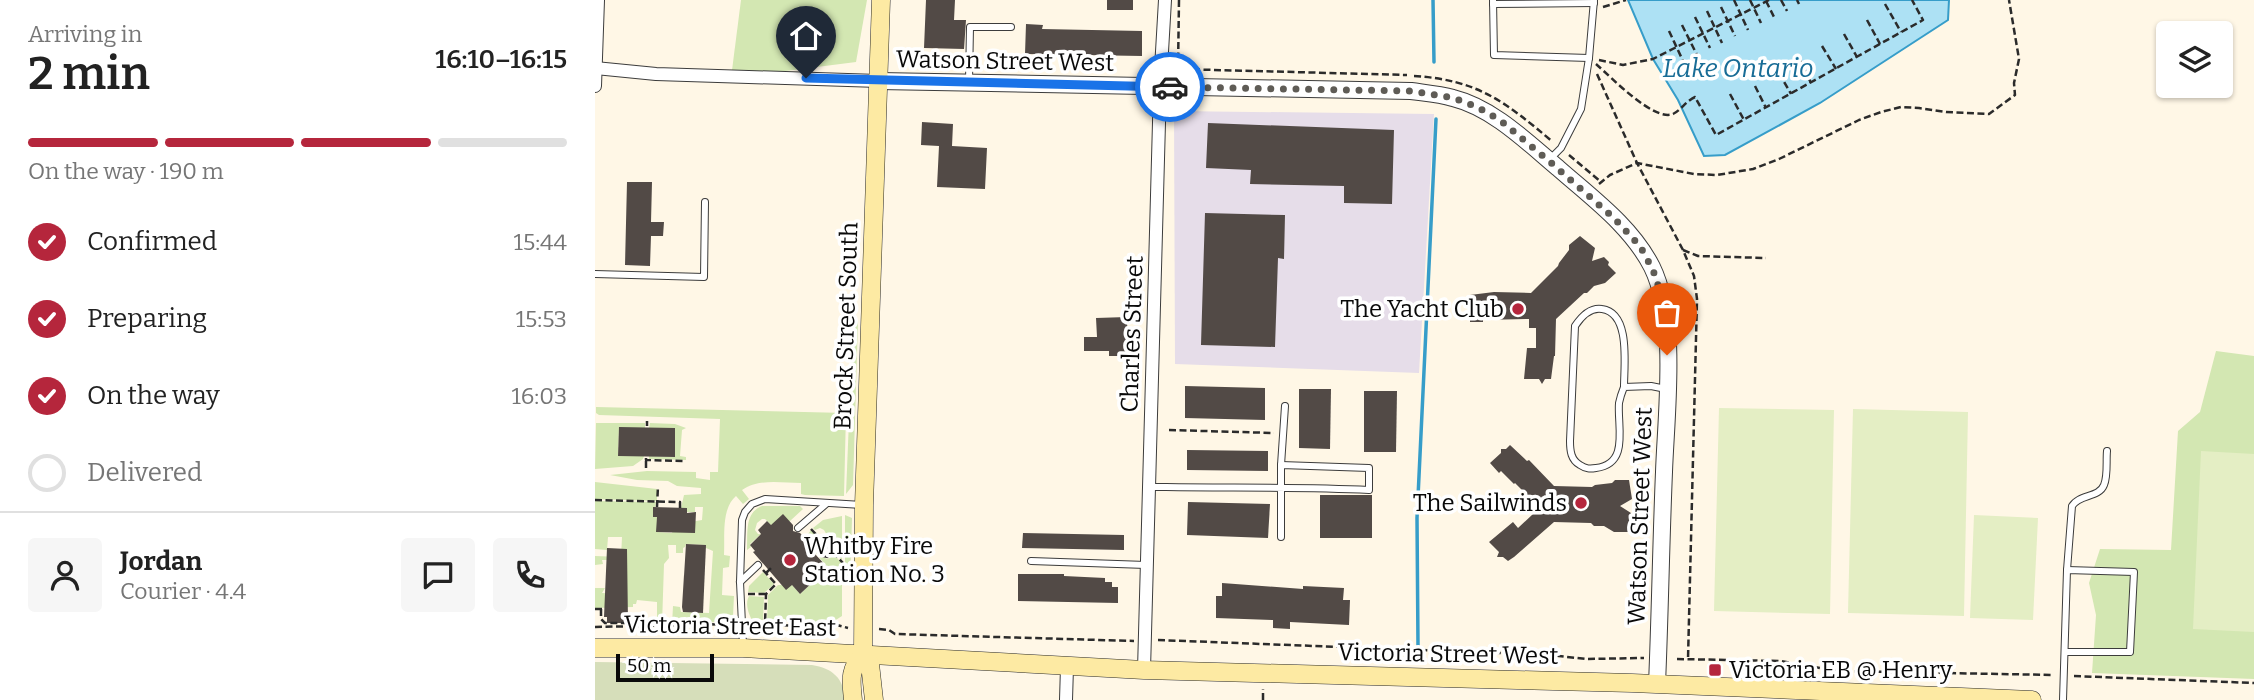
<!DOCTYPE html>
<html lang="en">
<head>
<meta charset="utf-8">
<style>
	:root { --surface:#fff; --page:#f6f6f6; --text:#222; --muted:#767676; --line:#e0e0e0; --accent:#b5263c }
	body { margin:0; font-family:Bitter,serif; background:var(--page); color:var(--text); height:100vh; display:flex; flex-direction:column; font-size:26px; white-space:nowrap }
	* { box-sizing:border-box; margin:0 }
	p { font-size:23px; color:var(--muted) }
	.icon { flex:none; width:38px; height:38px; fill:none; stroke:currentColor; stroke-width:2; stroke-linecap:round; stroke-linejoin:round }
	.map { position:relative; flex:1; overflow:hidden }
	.panel { display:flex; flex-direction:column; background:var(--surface); width:595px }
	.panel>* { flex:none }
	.tools { position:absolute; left:1561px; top:21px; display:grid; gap:14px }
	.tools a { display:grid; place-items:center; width:77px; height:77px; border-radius:7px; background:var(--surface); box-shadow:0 2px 5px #0004; font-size:35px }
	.scale { position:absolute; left:21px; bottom:18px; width:98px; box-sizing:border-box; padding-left:7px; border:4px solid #090909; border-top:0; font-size:19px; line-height:24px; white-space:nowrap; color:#090909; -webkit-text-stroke:5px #fff; paint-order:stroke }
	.pin { position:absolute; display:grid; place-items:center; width:60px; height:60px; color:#fff; margin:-72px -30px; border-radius:50% 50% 50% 0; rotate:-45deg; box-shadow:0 0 7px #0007 }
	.pin .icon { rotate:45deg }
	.courier { position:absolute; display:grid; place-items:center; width:70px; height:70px; margin:-35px; border:5px solid #1a73e8; border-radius:50%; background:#fff; color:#222; box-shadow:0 2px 9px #0007 }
	.summary em { font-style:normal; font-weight:600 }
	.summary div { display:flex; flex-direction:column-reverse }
	.summary { display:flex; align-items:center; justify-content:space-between; height:119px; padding:0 28px }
	h1 { font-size:46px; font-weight:600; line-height:52px }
	.bar { display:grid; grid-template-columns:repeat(4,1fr); gap:10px 7px; align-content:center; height:84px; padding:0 28px }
	.bar i { height:9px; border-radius:5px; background:var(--line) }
	.bar .selected { background:var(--accent) }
	.bar p { grid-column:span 4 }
	.line { display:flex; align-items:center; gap:18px; padding:0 28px; border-top:2px solid var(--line) }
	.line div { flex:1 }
	.round { display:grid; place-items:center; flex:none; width:74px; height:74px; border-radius:7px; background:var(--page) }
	ol { padding:0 28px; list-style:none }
	li { display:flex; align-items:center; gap:21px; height:77px }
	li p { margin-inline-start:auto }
	li .icon { padding:7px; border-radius:50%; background:var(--accent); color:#fff; stroke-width:4 }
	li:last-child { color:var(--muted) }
	li i { width:38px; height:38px; border:4px solid var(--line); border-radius:50% }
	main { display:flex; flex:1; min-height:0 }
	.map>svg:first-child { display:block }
	.industrial { fill:#e6dde9 }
	.green { fill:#d3e7b2 }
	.cemetery { fill:#d6deba }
	.pitch { fill:#e4eec4 }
	.water { fill:#ade1f4; stroke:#369dc9; stroke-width:2 }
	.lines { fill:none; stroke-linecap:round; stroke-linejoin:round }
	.stream { stroke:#369dc9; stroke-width:3.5 }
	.building { fill:#524a46 }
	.service-casing { stroke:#3c3c3c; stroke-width:8 }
	.minor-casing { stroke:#3c3c3c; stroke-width:14 }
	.tertiary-casing { stroke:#3c3c3c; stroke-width:18 }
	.secondary-casing { stroke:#2b2b2b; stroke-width:19 }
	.path { stroke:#2b2b2b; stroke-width:2.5; stroke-dasharray:7 3.5; stroke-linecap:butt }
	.service { stroke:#fff; stroke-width:6 }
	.minor { stroke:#fff; stroke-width:12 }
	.tertiary { stroke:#fff; stroke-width:16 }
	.secondary { stroke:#fdeaa3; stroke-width:18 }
	.done { stroke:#5f5c56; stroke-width:7; stroke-dasharray:0 12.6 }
	.route { stroke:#1a73e8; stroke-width:9 }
	.poi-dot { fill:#b5263c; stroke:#fff; stroke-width:2.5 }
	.labels { text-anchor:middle; stroke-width:7; stroke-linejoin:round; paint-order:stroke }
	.street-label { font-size:24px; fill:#090909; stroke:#fff }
	.poi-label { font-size:24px; fill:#090909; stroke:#fff; text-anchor:end }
	.water-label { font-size:26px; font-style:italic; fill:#186c96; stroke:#fff }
</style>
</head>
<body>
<main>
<section class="panel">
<div class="summary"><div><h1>2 min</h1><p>Arriving in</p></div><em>16:10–16:15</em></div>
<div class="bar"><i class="selected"></i><i class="selected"></i><i class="selected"></i><i></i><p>On the way · 190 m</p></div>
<ol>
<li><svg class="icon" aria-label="check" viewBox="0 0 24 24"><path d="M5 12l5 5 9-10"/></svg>Confirmed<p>15:44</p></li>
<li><svg class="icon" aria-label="check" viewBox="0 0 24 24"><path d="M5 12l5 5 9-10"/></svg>Preparing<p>15:53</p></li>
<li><svg class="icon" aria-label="check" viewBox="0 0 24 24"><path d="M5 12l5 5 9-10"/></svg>On the way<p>16:03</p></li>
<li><i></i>Delivered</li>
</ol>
<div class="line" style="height:126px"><a class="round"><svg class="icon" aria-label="person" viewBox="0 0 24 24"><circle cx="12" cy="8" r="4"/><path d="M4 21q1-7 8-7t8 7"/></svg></a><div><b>Jordan</b><p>Courier · 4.4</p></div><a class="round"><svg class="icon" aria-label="chat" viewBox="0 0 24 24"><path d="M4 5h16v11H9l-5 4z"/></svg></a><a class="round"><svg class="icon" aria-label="phone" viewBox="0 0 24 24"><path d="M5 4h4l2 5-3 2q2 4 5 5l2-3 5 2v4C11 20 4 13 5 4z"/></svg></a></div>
</section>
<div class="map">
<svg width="1659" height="700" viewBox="0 0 1659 700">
	<rect width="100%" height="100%" fill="#fff7e6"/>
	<path class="industrial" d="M579,111L839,114L824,373L580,364Z"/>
	<g class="green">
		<path d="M146,0H272L261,62L136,78Z"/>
		<path d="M258,321H263L258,485L251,494Z"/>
		<path d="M1621,351L1659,356V679L1497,673L1501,615L1494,583L1505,549L1576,550L1583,431L1605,412Z"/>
		<path d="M1,407L251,413L249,496L210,495L206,494V483C187,483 164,478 147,490L154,499L148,504L141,496C126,509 130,536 129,555L135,556L134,567L128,568L127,595L139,596L138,616L135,621L77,625L78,606L85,607L86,612L114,613L118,551L111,548L110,545L91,544L90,547L88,548V553H81V545H73L74,558L69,564L67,625H62V602L42,600L41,604H38V607L0,608V588H10L7,593L31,594L13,560H7L8,564L0,565V556L26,557L27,537H13L12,550L0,549V501L61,502L58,517H62V532L77,533L78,530L101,521L107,520L108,507H100V512H92V508H86L89,495L106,494V488L82,486L73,481L42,480L15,475L52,471L101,472V478L115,480V472H123L125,419L4,415L1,413Z"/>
		<path d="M1,423H50V428H24L23,456H49L48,459L38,466L0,469Z"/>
		<path d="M55,423L80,424L91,428L87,430L85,456L91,457V460L54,459V456L80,457V429L54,428Z"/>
		<path d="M0,482L62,489V501L0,499Z"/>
		<path d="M167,506H205L208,509L195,521L176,525L170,519H167L162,523L160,530L163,534H166L155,544L156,547L152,550C153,534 149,513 167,506Z"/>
		<path d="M250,515L257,518L255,583H250Z"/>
		<path d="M247,516V560L231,542L233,537L229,530L225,528L220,530L218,528L228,520Z"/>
		<path d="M216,530L230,546L226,552V557L233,559L239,555L247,563V616L236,623L172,620L173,595L183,585H197L205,594L233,568L216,547L220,542L213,534Z"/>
		<path d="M168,572L179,584L169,593L153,592L154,586Z"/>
		<path d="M154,596L169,597L168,620H157C153,613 150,603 154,596Z"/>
	</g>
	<path class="cemetery" d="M0,662L217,665C237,668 249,678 250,700H0Z"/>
	<g class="pitch">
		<path d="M1124,408L1239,410L1235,614L1119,611Z"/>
		<path d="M1258,409L1373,412L1369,616L1253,613Z"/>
		<path d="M1606,451L1659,454V632L1598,629Z"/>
		<path d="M1379,515L1443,518L1438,620L1375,618Z"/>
	</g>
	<path class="water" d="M1033,0H1354L1353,20L1225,103L1130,155L1109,156L1083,100L1058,59Z"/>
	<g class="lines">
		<g class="stream">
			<path d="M838,0L839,62"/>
			<path d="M823,646L822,518L841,119"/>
		</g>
	</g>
	<g class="building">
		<path d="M331,0H360L359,20H371L369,49L329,48Z"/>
		<rect x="512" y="0" width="26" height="10"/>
		<path d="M431,24L448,25L447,29L547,31V56L430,54Z"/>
		<path d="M327,122L358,124L357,146L392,148L390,189L342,187L344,146L326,145Z"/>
		<path d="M613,123L799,130L797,204L749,203V186L655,184L656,170L611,168Z"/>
		<path d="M32,182H57L56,222H69L68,236H56L55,266L30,265Z"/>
		<path d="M610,213L690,215L689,259L683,258L680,347L606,345Z"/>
		<path d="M985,236L1000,248L997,261L1009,257L1014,262L1013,265L1021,273L1010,283L999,286L992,293H989L961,319L960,356H959L956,379H950L947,384L944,379H929L932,348H941V328H934V319L888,320V322H875V307L872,304L875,301V295L899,292L936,293L963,266L964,263L974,250V245Z"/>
		<path d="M532,317L533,356H514V351H489V337H502L501,318Z"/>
		<path d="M590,386L670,388V420L590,418Z"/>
		<path d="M704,389H736L735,449L704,448Z"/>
		<path d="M769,391H802L801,452H769Z"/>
		<path d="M24,427L80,428V457L23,456Z"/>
		<path d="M915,445L932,461L934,460L959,486L997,487L1000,485L1017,483L1020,480H1034L1037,499L1025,506L1036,513L1033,532H1019L1009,526H999L996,523L959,522L919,557L913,561L908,557H902L904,552L894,542L918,522L923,528L938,514L933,509L940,503L920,483L919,484L906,471L904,473L895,463L906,453V449H911Z"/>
		<path d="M592,450L673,451V471L592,470Z"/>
		<rect x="725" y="495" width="52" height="43"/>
		<path d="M593,502L675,504L673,538L592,535Z"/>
		<path d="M58,507L92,508V513L101,512L100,533L61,532L62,517H58Z"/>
		<path d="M188,514L198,525V531L205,533L210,538L207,540L233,568L205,594L197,585L191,590L158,552L160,551L155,545L166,534L163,530L172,521L176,525Z"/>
		<path d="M428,533L529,535V550L427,548Z"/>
		<path d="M91,544L111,545L108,613L88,612L87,607Z"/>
		<path d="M12,548L32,549L33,623H12V617H9Z"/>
		<path d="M423,574H469V576L510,578V582H517V587H523V603L423,601Z"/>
		<path d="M627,583L708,589V586L749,588L748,600H755L754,625L695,622V629L678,628V620L621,618V596H627Z"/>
	</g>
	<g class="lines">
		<defs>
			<g id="service">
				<path d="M898,0L899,55L994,58"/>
				<path d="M898,4L999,3"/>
				<path d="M374,81L375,27H416"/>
				<path d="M955,159L966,148L986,109L994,58L999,0"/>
				<path d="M0,274L109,277L110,202"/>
				<path d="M1029,387C1029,365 1036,313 1007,309C995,307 986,317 980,326L975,441C975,451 976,460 985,465C991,469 995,469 1001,468C1035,464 1022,426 1024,403C1025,398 1027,392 1029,387L1056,386L1071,389"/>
				<path d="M686,465L690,406"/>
				<path d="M554,487H571C639,488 707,487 774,490V468L686,465V537"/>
				<path d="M203,528L231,504"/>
				<path d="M436,561L551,565"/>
				<path d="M1472,570L1477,506C1484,494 1504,498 1509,485C1513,476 1511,461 1512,451"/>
				<path d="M145,582L163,565"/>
				<path d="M148,645L145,582L147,520L150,512L157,504L170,499L267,505"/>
				<path d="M1468,700L1472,570L1539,572L1535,652H1470"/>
			</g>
			<g id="minor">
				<path d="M0,68L61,74L284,81"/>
				<path d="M0,86L3,0"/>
				<path d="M549,670L565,86L570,0"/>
				<path d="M471,700L472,667"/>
			</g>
			<path id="tertiary" d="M284,81L816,91C830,93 844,94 858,98C898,108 932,142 963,168C997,198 1036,226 1057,267C1083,320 1071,413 1069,472C1066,543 1065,614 1062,684"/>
			<g id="secondary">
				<path d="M0,648H148L549,670L1037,683L1437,700"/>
				<path d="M258,700C256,680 254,670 268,654"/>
				<path d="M279,700L275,664L268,654L269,505L286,0"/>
			</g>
		</defs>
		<use href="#service" class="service-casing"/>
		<use href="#minor" class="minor-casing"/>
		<use href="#tertiary" class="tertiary-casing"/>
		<use href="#secondary" class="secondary-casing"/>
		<g class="path">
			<path d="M584,0L583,69L812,75"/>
			<path d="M1139,0L1153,30"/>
			<path d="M1155,0L1166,23"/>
			<path d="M1186,0L1192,11"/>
			<path d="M1202,0L1204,4"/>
			<path d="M1171,1L1179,17"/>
			<path d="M1290,4L1306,32"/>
			<path d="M1008,7L1031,0"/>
			<path d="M1126,7L1140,36"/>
			<path d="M1112,11L1127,43"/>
			<path d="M1100,17L1115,48"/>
			<path d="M1272,20L1285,44"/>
			<path d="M1087,25L1102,55"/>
			<path d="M1074,31L1089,63"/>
			<path d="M1249,34L1262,57"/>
			<path d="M1227,46L1241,69"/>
			<path d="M1004,60L1028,65L1058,59L1174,0"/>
			<path d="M1205,60L1216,83"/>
			<path d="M1001,64C1016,77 1059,122 1078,114C1086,110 1091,101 1100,97L1121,135L1328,20L1317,0"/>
			<path d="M1184,73L1196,94"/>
			<path d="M1002,74L1042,163L1088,250L1099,276L1102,299L1093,659"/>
			<path d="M819,76C884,80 910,102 958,142"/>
			<path d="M1160,86L1171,108"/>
			<path d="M1135,94L1149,120"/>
			<path d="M974,155L1006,182"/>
			<path d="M1004,184L1015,175L1042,163L1099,174L1122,175L1158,169L1184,159L1264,120L1286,112L1306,107L1324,108L1351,112L1394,114L1420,95L1419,83L1424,59L1414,0"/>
			<path d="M1088,250L1103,256L1171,258"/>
			<path d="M52,426V421"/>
			<path d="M574,430L679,433"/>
			<path d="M51,458V460L91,461"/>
			<path d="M51,468V460"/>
			<path d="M0,500L85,502V508"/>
			<path d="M62,507L63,486"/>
			<path d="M216,529L248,563"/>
			<path d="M232,546L227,552L228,556L234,557L238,553"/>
			<path d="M168,570L181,584L171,594L170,624"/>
			<path d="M171,573L177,567"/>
			<path d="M153,594H171"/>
			<path d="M0,609H10"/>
			<path d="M6,609V619L10,623H39"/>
			<path d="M33,623L36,615H35"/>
			<path d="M156,624L233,627L242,625L253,628"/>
			<path d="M0,627L139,624"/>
			<path d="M284,629L294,630L300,634L539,641"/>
			<path d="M563,640L955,655L991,659L1049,658"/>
			<path d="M1082,659L1185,661L1242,671L1459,675"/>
			<path d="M1479,676L1659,683"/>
			<path d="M668,700V689"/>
		</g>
		<use href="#service" class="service"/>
		<use href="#minor" class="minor"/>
		<use href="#tertiary" class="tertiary"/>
		<use href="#secondary" class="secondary"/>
	</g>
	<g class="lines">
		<path class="done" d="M575,87L816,91L859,98L882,107L905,120L954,161L1019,218L1045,246L1058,270L1071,309L1072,355"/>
		<path class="route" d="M211,78L575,87"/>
	</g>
	<g class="poi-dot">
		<circle cx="923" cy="309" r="7"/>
		<circle cx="986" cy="503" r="7"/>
		<circle cx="195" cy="560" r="7"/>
		<rect x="1113" y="663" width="14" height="14" rx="3.5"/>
	</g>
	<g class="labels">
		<g class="street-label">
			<text transform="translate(410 61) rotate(1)" y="8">Watson Street West</text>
			<text transform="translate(251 326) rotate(-88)" y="8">Brock Street South</text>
			<text transform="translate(537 334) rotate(-88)" y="8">Charles Street</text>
			<text transform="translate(1045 516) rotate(-88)" y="8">Watson Street West</text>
			<text transform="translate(135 626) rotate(1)" y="8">Victoria Street East</text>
			<text transform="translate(853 654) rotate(1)" y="8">Victoria Street West</text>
		</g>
		<g class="poi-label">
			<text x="909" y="317">The Yacht Club</text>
			<text x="972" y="511">The Sailwinds</text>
			<text x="209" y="554" text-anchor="start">Whitby Fire<tspan x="209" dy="28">Station No. 3</tspan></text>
			<text x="1134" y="678" text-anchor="start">Victoria EB @ Henry</text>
		</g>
		<g class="water-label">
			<text x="1143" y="77">Lake Ontario</text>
		</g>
	</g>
</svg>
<div class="tools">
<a><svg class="icon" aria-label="layers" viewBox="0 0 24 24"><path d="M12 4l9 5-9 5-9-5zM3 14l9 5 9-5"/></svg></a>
</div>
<div class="scale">50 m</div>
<div class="pin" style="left:1072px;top:355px;background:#ea580c"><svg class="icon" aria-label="bag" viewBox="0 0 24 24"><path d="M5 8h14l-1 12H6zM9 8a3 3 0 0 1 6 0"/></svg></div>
<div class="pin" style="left:211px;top:78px;background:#1f2937"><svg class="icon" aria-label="home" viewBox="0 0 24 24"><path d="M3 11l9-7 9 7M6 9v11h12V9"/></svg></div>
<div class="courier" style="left:575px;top:87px"><svg class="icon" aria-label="car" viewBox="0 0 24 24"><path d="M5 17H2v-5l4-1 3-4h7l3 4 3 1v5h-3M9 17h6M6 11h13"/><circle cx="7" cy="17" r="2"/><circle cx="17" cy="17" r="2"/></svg></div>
</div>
</main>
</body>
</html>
